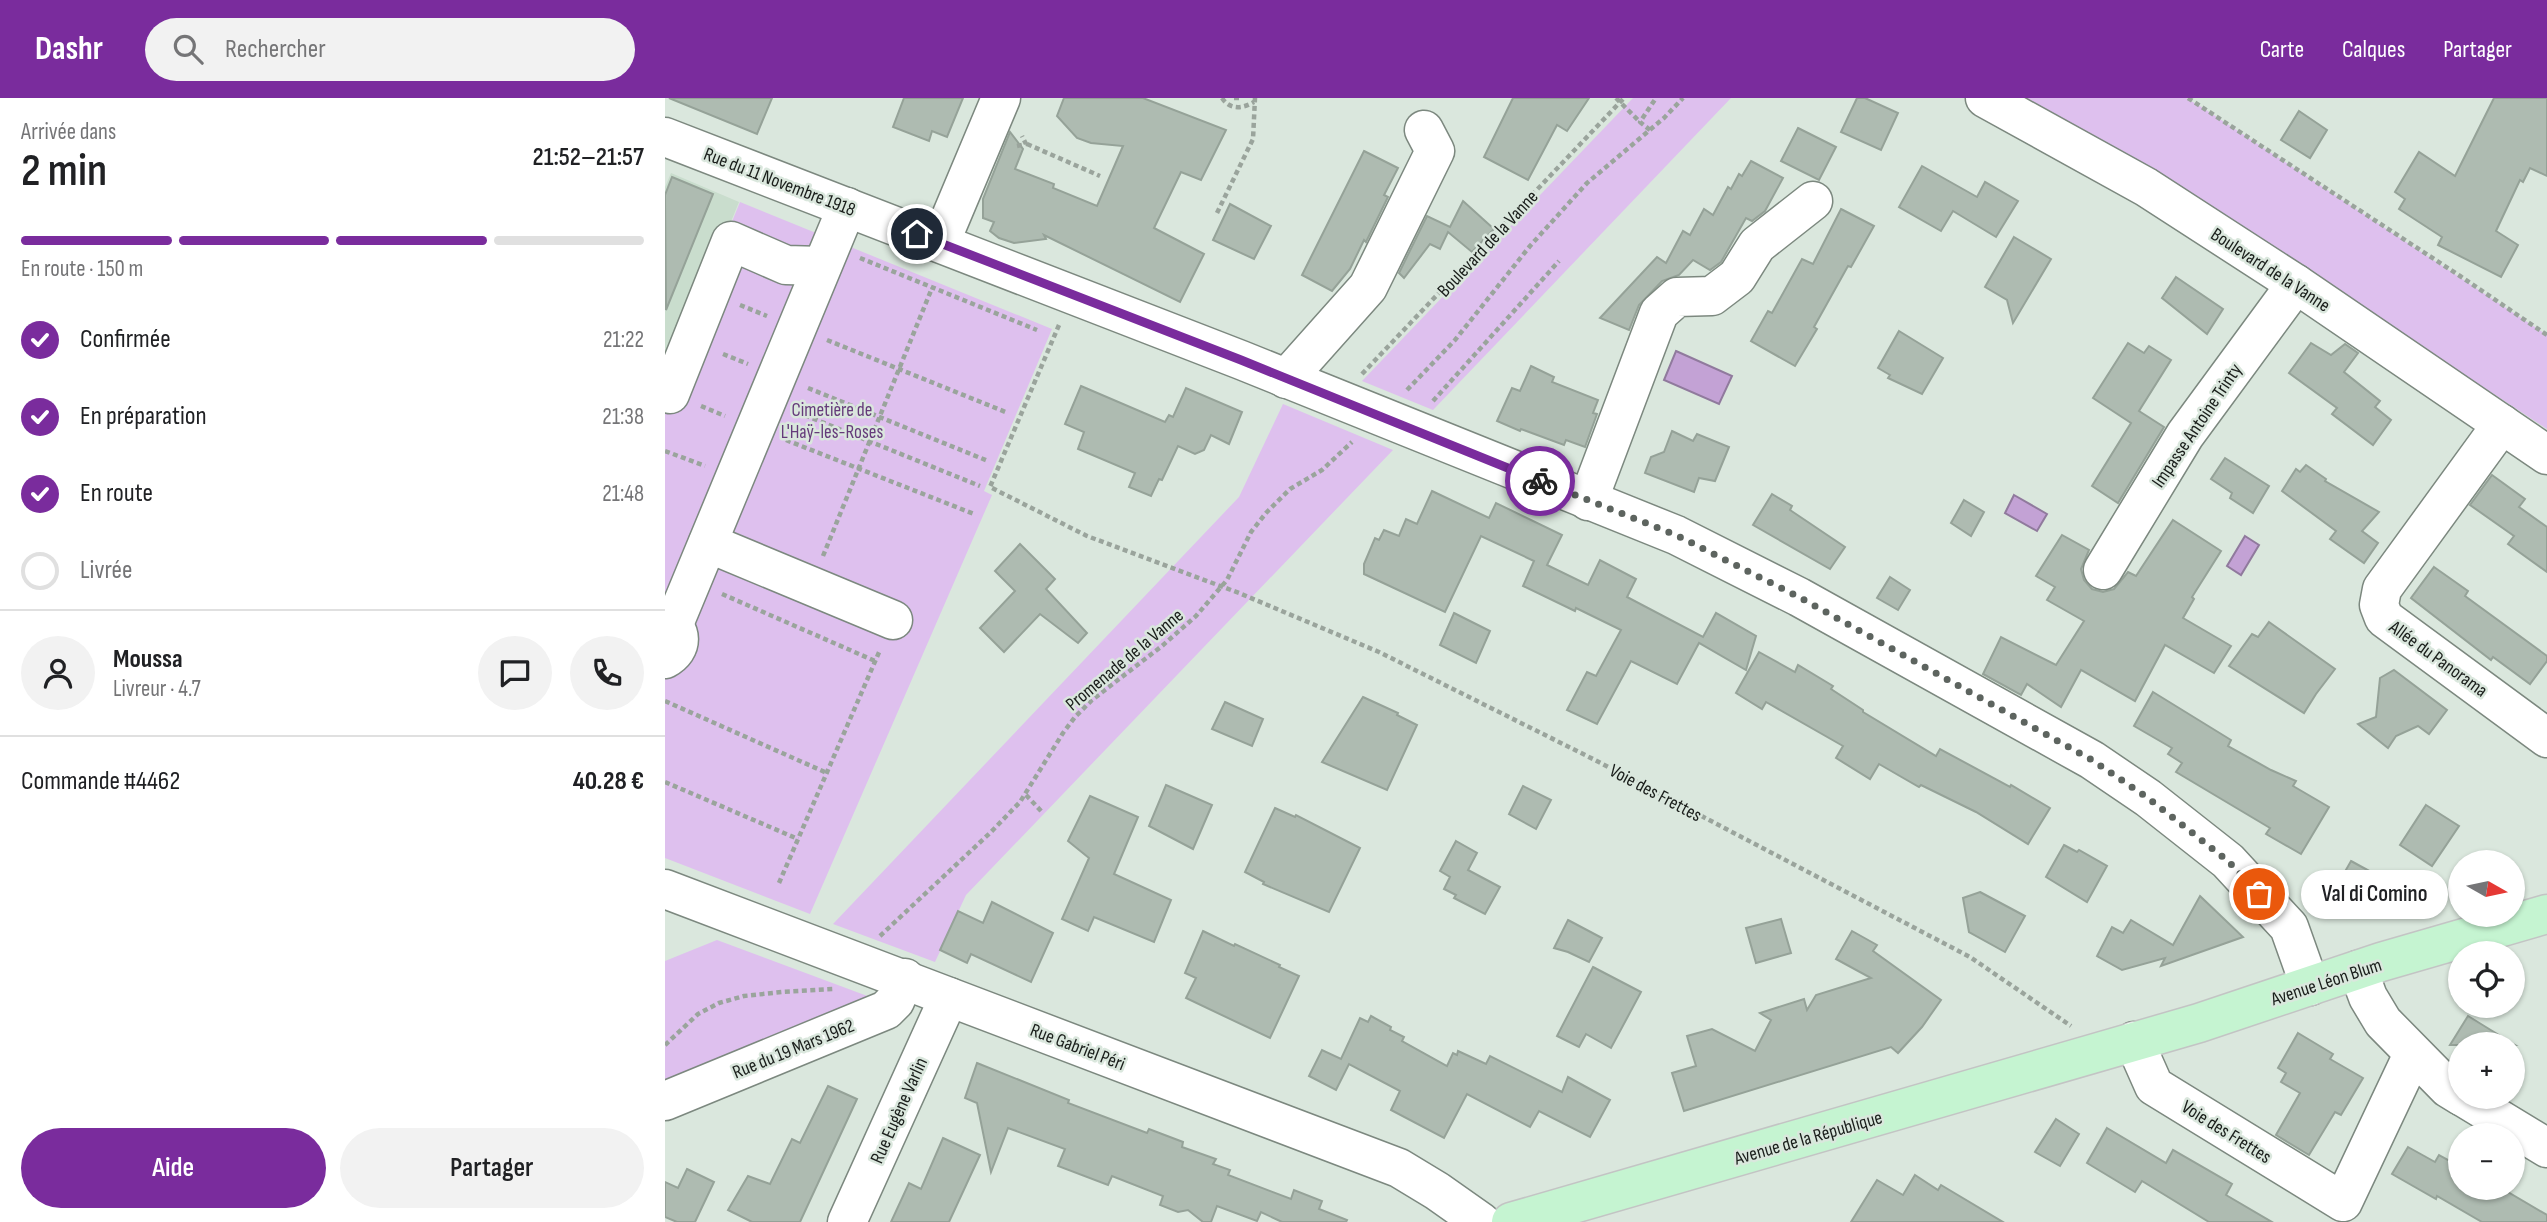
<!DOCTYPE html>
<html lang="fr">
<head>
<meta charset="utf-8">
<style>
	:root { --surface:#fff; --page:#f2f2f2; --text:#202124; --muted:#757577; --line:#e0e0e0; --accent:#7a2c9d }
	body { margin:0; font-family:"Sofia Sans Condensed",sans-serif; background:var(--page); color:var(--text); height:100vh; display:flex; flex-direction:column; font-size:26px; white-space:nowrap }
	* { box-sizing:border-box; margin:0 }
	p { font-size:23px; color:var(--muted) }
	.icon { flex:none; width:38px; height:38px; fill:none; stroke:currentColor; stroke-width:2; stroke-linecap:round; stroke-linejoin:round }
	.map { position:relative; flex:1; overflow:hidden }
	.sheet { display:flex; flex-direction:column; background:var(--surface); width:665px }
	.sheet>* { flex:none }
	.needle { width:46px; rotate:99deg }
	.buttons { position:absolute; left:1783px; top:752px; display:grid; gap:14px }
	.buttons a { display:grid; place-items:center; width:77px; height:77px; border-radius:50%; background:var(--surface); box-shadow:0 2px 5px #0004; font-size:35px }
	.pin { position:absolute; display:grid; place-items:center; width:60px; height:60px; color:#fff; margin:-30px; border:4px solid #fff; border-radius:50%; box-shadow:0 2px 7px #0007 }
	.courier { position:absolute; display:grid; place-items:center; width:70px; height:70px; margin:-35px; border:5px solid #7a2c9d; border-radius:50%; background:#fff; color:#222; box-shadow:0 2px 9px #0007 }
	.bubble { position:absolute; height:49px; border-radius:24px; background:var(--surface); box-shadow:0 2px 5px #0004; font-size:23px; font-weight:600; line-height:49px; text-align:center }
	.summary em { font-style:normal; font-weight:600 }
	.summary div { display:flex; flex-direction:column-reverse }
	.summary { display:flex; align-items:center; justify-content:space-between; height:119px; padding:0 21px }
	h1 { font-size:46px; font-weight:600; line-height:52px }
	.bar { display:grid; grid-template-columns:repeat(4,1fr); gap:10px 7px; align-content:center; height:84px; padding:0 21px }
	.bar i { height:9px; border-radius:5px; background:var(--line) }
	.bar .on { background:var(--accent) }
	.bar p { grid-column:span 4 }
	.line { display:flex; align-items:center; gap:18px; padding:0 21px; border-top:2px solid var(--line) }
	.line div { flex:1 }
	.round { display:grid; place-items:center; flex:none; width:74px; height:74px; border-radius:37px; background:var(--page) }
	ol { padding:0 21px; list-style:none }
	li { display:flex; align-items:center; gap:21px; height:77px }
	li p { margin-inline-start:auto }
	li .icon { padding:7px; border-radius:50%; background:var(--accent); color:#fff; stroke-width:4 }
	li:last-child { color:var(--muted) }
	li i { width:38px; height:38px; border:4px solid var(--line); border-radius:50% }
	.action { display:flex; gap:14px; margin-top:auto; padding:14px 21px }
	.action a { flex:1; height:80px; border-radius:42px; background:var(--accent); color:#fff; font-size:28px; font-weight:600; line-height:80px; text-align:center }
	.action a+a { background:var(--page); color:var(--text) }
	header { display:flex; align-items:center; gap:42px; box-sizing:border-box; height:98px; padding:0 35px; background:var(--accent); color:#fff }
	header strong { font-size:33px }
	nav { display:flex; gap:38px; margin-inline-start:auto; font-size:24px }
	.search { width:490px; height:63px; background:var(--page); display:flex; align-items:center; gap:18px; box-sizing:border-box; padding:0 24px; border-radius:38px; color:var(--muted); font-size:26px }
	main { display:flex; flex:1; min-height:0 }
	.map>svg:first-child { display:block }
	.built { fill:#c9ddcd }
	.green { fill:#dec0ee }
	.water { fill:#c3a2d5; stroke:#907a9d; stroke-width:2 }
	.building { fill:#aebbb1; stroke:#95a298; stroke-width:2 }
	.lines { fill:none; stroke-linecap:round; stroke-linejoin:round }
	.minor-casing { stroke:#7c887f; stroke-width:41 }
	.major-casing { stroke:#c3c4c4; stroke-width:41 }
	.path { stroke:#9aa49c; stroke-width:4.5; stroke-dasharray:5 3.5; stroke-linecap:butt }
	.minor { stroke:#fff; stroke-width:38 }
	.major { stroke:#c5f4d1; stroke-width:38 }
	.done { stroke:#5d645f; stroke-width:7; stroke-dasharray:0 12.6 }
	.route { stroke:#7a2c9d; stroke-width:9 }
	.labels { text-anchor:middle; stroke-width:5; stroke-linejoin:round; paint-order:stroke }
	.street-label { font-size:19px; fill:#1a1e1b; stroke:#dae7dd }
	.park-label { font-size:19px; fill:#653b7a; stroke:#dae7dd }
</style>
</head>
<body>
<header>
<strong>Dashr</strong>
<div class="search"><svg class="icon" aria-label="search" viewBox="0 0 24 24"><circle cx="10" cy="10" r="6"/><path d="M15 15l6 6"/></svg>Rechercher</div>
<nav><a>Carte</a><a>Calques</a><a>Partager</a></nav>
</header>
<main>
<section class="sheet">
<div class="summary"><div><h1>2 min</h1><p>Arrivée dans</p></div><em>21:52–21:57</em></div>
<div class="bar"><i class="on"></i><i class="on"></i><i class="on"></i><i></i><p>En route · 150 m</p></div>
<ol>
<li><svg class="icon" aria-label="check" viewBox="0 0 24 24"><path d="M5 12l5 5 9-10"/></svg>Confirmée<p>21:22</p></li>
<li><svg class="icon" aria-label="check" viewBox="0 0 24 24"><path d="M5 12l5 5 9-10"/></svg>En préparation<p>21:38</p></li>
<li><svg class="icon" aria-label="check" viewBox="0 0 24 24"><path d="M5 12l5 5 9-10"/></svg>En route<p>21:48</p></li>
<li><i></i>Livrée</li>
</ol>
<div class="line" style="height:126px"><a class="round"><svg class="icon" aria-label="person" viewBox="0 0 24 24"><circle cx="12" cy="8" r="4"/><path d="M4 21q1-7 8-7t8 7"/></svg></a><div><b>Moussa</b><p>Livreur · 4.7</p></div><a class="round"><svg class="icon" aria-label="chat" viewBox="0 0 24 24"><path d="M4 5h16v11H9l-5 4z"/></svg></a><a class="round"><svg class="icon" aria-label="phone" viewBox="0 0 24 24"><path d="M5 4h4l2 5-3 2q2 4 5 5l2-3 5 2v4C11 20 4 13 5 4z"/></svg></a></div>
<div class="line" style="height:91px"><div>Commande #4462</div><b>40.28 €</b></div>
<div class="action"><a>Aide</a><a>Partager</a></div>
</section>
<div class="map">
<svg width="1882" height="1124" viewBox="0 0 1882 1124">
	<rect width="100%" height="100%" fill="#dae7dd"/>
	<path class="built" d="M6,75L74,104L0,285V89Z"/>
	<g class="green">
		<path d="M968,0H1066L768,312L697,283Z"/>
		<path d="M1360,0H1521L1538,10L1882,237V331L1496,77Z"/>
		<path d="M75,104L387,231L319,393L327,397L145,816L0,760V288Z"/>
		<path d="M618,306L728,352L301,797L270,864L168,826L574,399Z"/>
		<path d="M52,842L205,899L0,986V863Z"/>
	</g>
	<g class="water">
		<path d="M1011,253L1067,278L1054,306L999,282Z"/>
		<path d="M1349,397L1382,416L1372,433L1340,415Z"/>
		<path d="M1580,438L1594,447L1576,477L1562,468Z"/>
	</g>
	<g class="building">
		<path d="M4,0H107L92,36Z"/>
		<path d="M239,0H298L282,39L267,33L264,43L228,29Z"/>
		<path d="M399,0H478L561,32L536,82L516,74L489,130L539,156L515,204L379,137L381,141L349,145L334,140L325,133L329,124L318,120V101L345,34L358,51L350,71L389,86L388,90L432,108L458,48L426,45L412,40L392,18Z"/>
		<path d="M848,0H924L902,33L892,27L863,82L819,59Z"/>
		<path d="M1192,0H1200L1233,15L1216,52L1176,34Z"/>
		<path d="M1829,0H1882V78L1865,70L1858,84L1855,82L1831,133L1853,147L1836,179L1773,147L1777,139L1734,111L1740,101L1730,94L1754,54L1790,78Z"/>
		<path d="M1634,13L1662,32L1645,60L1616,42Z"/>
		<path d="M1133,30L1171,49L1154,82L1116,63Z"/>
		<path d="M699,53L733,70L719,97L723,99L701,144L699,142L685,171L667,193L637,177Z"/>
		<path d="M1086,63L1118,80L1100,113L1087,123L1081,120L1056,164L1045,172L1028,162L1014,177L997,183L974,207L964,232L935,220L992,159L1001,165L1018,133L1025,137L1039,111L1048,117L1063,89L1066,91L1074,76L1077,78Z"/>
		<path d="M1257,68L1312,99L1320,84L1353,103L1331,139L1288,113L1276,133L1234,109Z"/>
		<path d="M7,79L48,96L1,212L0,97Z"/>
		<path d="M798,103L829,131L807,154L783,134L775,151L765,146L739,180L734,175L762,118L785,129Z"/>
		<path d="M565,106L606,128L589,161L548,142Z"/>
		<path d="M1176,111L1209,128L1186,169L1183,168L1149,229L1152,231L1130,268L1086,243L1103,213L1107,215L1137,161L1148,166Z"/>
		<path d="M1349,139L1386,161L1348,225L1342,202L1320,189Z"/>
		<path d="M1511,179L1558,211L1542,236L1497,200Z"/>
		<path d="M1234,233L1278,260L1257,296L1223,280L1225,277L1213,270Z"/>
		<path d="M1463,245L1479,255L1484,248L1506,262L1474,313L1499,329L1453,405L1427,388L1466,325L1428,300Z"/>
		<path d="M1646,245L1666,257L1680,246L1693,255L1679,274L1715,303L1710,309L1726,322L1708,347L1667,316L1672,310L1624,275Z"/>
		<path d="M866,268L889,279L887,284L933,302L928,315L932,316L920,349L901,342L899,347L856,331L855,333L832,323L847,290L855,293Z"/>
		<path d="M416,288L500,324L504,317L508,319L521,290L577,314L564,346L546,337L539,352L530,356L513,348L497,382L494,381L486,398L464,389L470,375L413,351L419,334L400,326Z"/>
		<path d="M1007,333L1028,343L1032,336L1064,349L1050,383L1034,380L1029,394L980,375L986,359L999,354Z"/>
		<path d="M1560,360L1604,388L1588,415L1565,400L1567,395L1546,381Z"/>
		<path d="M1641,367L1661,381L1660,383L1714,414L1697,433L1713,445L1699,465L1665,441L1671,433L1617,393L1631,371L1635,374Z"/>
		<path d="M1827,377L1860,401L1854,409L1882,429V474L1843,446L1849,438L1805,407Z"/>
		<path d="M767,393L824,420L831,405L897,437L882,467L923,487L935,462L971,481L962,499L1038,539L1051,515L1091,538L1081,572L1034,545L1012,586L966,563L932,626L902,612L922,574L931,578L956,532L911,510L910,513L858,488L869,463L816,438L780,514L699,476V466L710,440L714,442L719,432L734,438L741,421L752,426Z"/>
		<path d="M1107,396L1127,408L1125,412L1180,449L1165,471L1088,427Z"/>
		<path d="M1299,402L1319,414L1306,438L1286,425Z"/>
		<path d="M1508,422L1556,453L1527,499L1529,501L1518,520L1566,548L1549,575L1500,547L1470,603L1416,572L1396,609L1362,586L1356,597L1318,576L1336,539L1391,567L1419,523L1382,502L1390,489L1371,478L1397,437L1424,452L1416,471L1419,482L1427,491L1438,494L1449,491L1463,474L1471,478Z"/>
		<path d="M355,446L390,481L381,491L422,535L413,545L375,516L339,554L315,530L350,493L330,473Z"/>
		<path d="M1769,469L1803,493L1800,498L1882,558V563L1865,586L1828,559L1826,562L1746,500Z"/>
		<path d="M1225,479L1245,492L1233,512L1212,500Z"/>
		<path d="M789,515L825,533L811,565L775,547Z"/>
		<path d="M1604,524L1670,571L1651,596L1639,615L1564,568L1587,536L1593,539Z"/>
		<path d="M1094,554L1130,574L1133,567L1168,588L1166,591L1198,612V614L1271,658L1275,651L1345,689L1346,687L1385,710L1363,746L1311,714L1256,687L1254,689L1214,666L1205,681L1171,660L1178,648L1101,604L1097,611L1071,595Z"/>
		<path d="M1729,572L1782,612L1764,636L1753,628L1731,638L1723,650L1693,626L1711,619L1715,580Z"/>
		<path d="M1488,594L1566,642L1563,648L1606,672L1631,683L1628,688L1664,709L1636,756L1601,736L1605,730L1511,674L1517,665L1503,656L1507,650L1469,628Z"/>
		<path d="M698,599L733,615L732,617L752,627L722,692L657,664Z"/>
		<path d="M560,604L598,621L587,648L547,631Z"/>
		<path d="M501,687L547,707L528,751L484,728Z"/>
		<path d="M858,688L886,702L871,731L844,716Z"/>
		<path d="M425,698L473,719L449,776L506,802L489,844L429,819L423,833L397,821L424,760L403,743Z"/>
		<path d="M1761,707L1794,728L1767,768L1735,747Z"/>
		<path d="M610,710L630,719L631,717L695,750L664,814L598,786L599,784L580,774Z"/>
		<path d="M791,743L812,755L803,772L835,789L820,816L789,800L791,797L779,791L785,779L775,773Z"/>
		<path d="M1399,747L1412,754L1414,752L1442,768L1422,804L1381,779Z"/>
		<path d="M1686,763L1719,781L1702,812L1669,793Z"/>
		<path d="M1315,794L1360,818L1340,854L1304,834L1298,800Z"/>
		<path d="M1535,798L1578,839L1496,868L1500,860L1457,872L1432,858L1447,829L1458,835L1466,822L1508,847Z"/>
		<path d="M327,804L388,835L366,884L306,856L302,865L275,852L293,813L318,825Z"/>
		<path d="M1116,821L1126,855L1091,865L1081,830Z"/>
		<path d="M903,822L937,840L924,864L903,854L889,850Z"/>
		<path d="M538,833L569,848L570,846L615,867L614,869L634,878L605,940L521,900L531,880L520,875Z"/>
		<path d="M1187,833L1212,847L1208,853L1276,902L1257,929L1233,955L1226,949L1019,1013L1007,975L1031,968L1022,938L1047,931L1090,953L1106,922L1095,915L1139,901L1142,912L1151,897L1206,880L1171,861Z"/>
		<path d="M928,869L976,894L946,950L921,936L914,949L892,938Z"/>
		<path d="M706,918L726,929L725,932L739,939L737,943L782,968L788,955L792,957L793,953L821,966L825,958L897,994L903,979L945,1002L925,1039L874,1013L865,1029L802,996L779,1040L726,1012L735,993L684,966L671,992L644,978L657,952L676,961L695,920L703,924Z"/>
		<path d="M1803,918L1816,926L1850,947H1785Z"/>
		<path d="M1633,935L1668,956L1665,961L1698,980L1676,1017L1670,1014L1644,1057L1611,1037L1635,995L1616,984L1621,975L1613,970Z"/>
		<path d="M312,965L404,1002L403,1005L482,1035L484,1031L518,1044L517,1049L551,1061L548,1066L565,1072L563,1077L626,1101L629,1092L657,1103L654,1111L682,1122L681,1124H617L596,1114L592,1123L552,1108L546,1124H538L523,1112L513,1114L495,1107L498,1098L447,1078L443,1087L393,1068L400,1051L343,1030L326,1074L312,1005L300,1000Z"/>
		<path d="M163,988L192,1001L135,1124H87L63,1112L83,1078L105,1086L127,1041L135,1045Z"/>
		<path d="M1391,1021L1414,1036L1395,1068L1370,1054Z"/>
		<path d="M1442,1030L1501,1065L1508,1052L1567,1086L1561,1097L1607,1124H1544L1477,1083L1470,1094L1422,1065Z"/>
		<path d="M278,1040L315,1057L284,1124H226L244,1085L256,1091Z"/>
		<path d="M1743,1049L1770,1064L1774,1057L1796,1069V1090H1836L1882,1117V1124H1817L1772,1098L1771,1101L1727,1076Z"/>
		<path d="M22,1071L49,1084L30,1124H12L0,1119V1084L13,1090Z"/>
		<path d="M1250,1077L1273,1092L1276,1087L1338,1124H1186L1212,1082L1238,1097Z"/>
	</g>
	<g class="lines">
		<defs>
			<g id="minor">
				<path d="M1320,0L1481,89L1631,186L1882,357"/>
				<path d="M0,39L576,262L1011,437L1134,499L1427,662L1483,700L1563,763L1624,829L1645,888"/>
				<path d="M275,145L336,0"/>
				<path d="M621,281L703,189L770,53L759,32"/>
				<path d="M5,296L66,143L121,167L157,168"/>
				<path d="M1837,326L1717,491L1714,507L1719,520L1882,640"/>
				<path d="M923,403L994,215L1012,199L1047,198L1072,179L1092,147L1148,103"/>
				<path d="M43,445L228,522"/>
				<path d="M1438,472L1520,337L1631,186"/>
				<path d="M0,521C18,531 19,551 0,561"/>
				<path d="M9,526L182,109"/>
				<path d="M0,791L734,1070L772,1093L816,1124"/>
				<path d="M1693,872L1703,899L1718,924L1783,990L1796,998"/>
				<path d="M1469,943L1489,988L1678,1104L1748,956"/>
				<path d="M1798,999L1882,1050"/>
				<path d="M0,1003L221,912L230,903L240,880"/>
				<path d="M182,1124L284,899"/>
			</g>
			<path id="major" d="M846,1124L1534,925L1716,864L1882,816"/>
		</defs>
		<use href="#minor" class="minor-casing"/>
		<use href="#major" class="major-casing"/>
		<g class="path">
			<path d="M557,0C565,12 577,11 589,4"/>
			<path d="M569,0H577"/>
			<path d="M951,0L975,24"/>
			<path d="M1523,0L1795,178L1882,237"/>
			<path d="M985,32L975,24L991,0"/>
			<path d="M362,46L435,78"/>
			<path d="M352,48L361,46L357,38"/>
			<path d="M552,115L588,41L590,0"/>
			<path d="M195,160L372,232"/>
			<path d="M75,207L102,218"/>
			<path d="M394,227L325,389L422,438L574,495L714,554L928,661L1305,859L1406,928"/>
			<path d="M162,242L343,315"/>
			<path d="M58,256L83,266"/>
			<path d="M697,276L959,0"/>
			<path d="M143,290L323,363"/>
			<path d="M742,292L790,242L865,148L922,85L999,20L1018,0"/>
			<path d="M768,303L894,163"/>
			<path d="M36,308L60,318"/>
			<path d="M132,314L315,388"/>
			<path d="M121,342L309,416"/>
			<path d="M0,353L40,368"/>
			<path d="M158,458L267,190"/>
			<path d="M57,496L210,563"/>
			<path d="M0,603L162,675"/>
			<path d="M0,684L133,741"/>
			<path d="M361,697L378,715"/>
			<path d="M114,785L215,552"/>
			<path d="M215,838L326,734L355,704L398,635L410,619L427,602L497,548L531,518L562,482L586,434L601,415L625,391L657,372L687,344"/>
			<path d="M0,947L33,916L54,905L79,898L117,894L168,891"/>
		</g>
		<use href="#minor" class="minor"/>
		<use href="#major" class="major"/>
	</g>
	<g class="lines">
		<path class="done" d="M875,383L1011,437L1134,499L1427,662L1483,700L1563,763L1594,796"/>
		<path class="route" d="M252,136L576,262L875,383"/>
	</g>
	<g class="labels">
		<g class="street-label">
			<text transform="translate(115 83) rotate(21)" y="7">Rue du 11 Novembre 1918</text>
			<text transform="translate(822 145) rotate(-47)" y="7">Boulevard de la Vanne</text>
			<text transform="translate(1606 171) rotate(33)" y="7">Boulevard de la Vanne</text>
			<text transform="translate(1531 327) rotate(-56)" y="7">Impasse Antoine Trinty</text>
			<text transform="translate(1774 560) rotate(36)" y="7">Allée du Panorama</text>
			<text transform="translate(459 561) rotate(-40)" y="7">Promenade de la Vanne</text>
			<text transform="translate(991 694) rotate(28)" y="7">Voie des Frettes</text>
			<text transform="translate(1661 883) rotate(-18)" y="7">Avenue Léon Blum</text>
			<text transform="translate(413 948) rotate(21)" y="7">Rue Gabriel Péri</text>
			<text transform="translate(128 950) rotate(-22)" y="7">Rue du 19 Mars 1962</text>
			<text transform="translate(233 1012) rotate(-66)" y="7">Rue Eugène Varlin</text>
			<text transform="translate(1562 1033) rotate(32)" y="7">Voie des Frettes</text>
			<text transform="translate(1143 1039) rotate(-16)" y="7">Avenue de la République</text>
		</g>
		<g class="park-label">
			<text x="167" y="318">Cimetière de<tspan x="167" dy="22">L'Haÿ-les-Roses</tspan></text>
		</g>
	</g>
</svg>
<div class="buttons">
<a><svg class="needle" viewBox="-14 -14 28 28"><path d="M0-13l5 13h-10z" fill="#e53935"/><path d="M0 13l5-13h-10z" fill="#757577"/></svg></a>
<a><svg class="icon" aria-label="locate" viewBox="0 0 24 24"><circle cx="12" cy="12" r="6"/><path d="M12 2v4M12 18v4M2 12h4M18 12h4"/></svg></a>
<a>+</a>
<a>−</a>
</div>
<div class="pin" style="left:1594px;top:796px;background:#ea580c"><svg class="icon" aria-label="bag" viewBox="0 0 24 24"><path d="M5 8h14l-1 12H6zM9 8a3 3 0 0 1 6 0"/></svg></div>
<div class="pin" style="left:252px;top:136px;background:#1f2937"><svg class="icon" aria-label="home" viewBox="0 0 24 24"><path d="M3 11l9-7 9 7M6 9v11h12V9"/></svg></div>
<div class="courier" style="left:875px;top:383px"><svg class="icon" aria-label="bike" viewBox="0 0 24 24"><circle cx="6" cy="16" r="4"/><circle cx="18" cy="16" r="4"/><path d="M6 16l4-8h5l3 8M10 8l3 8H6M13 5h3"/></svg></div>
<div class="bubble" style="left:1636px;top:772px;width:147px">Val di Comino</div>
</div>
</main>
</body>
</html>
